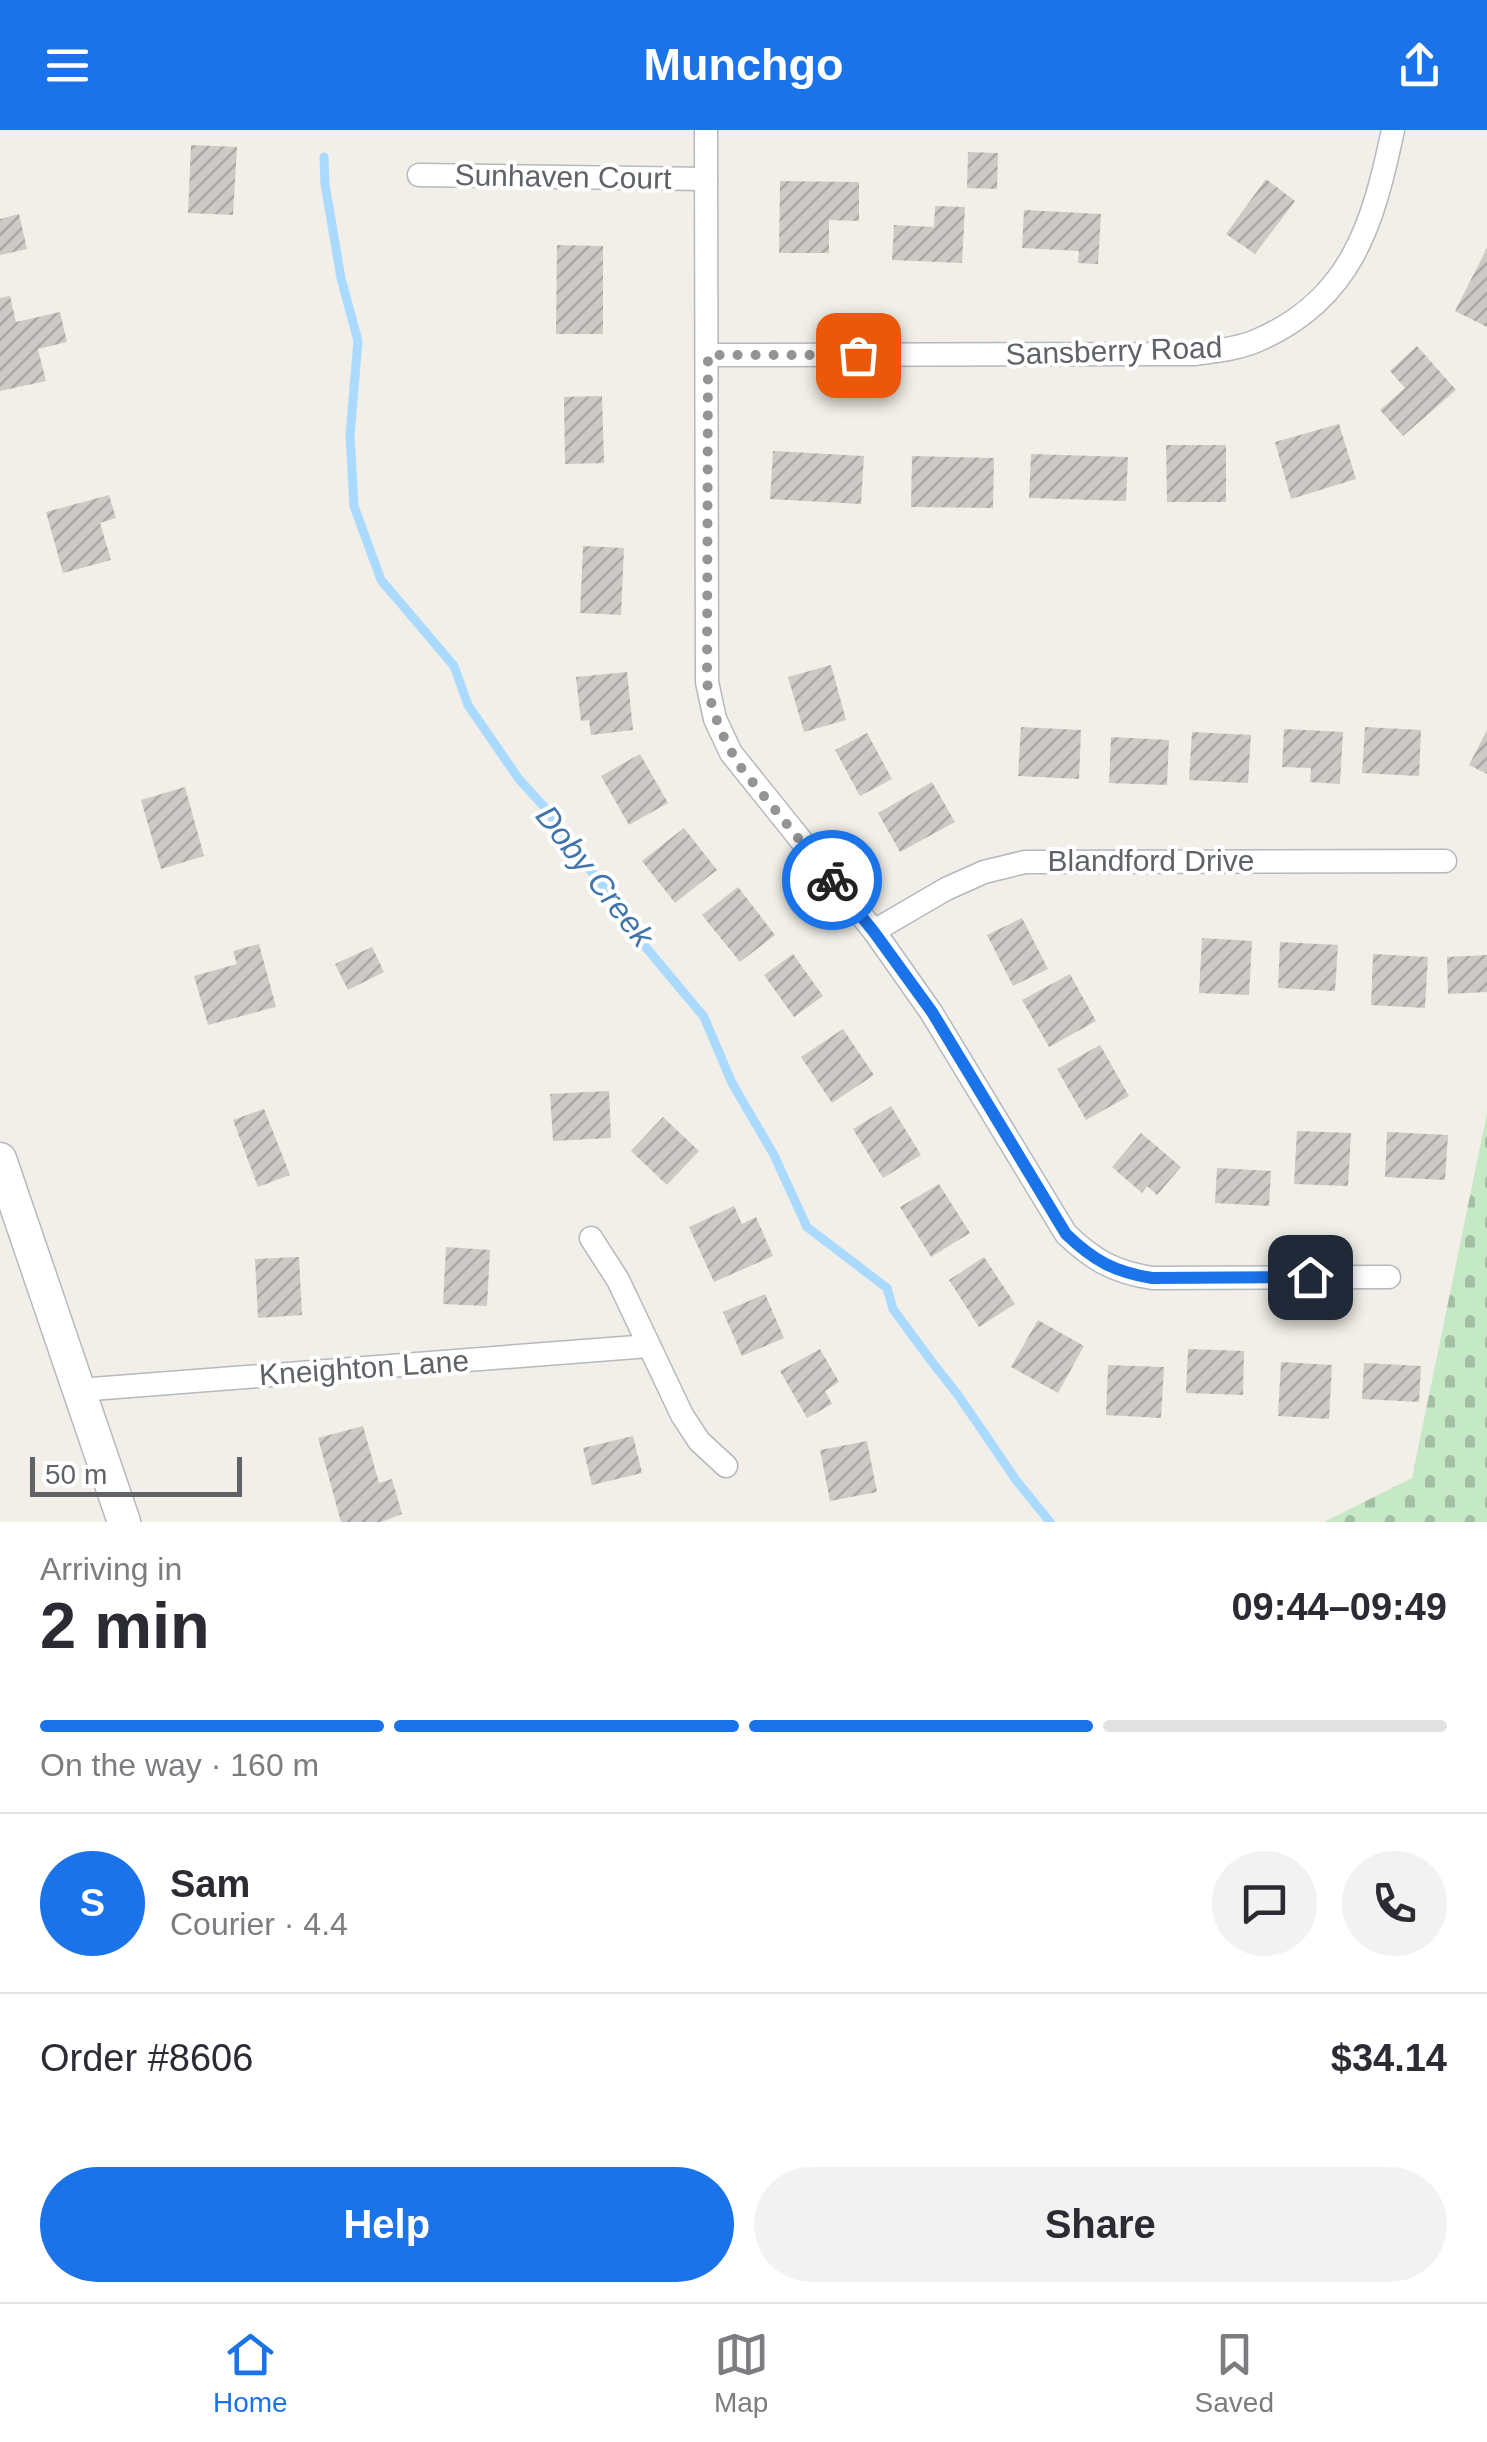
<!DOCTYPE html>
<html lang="en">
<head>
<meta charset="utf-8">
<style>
	:root { --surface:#fff; --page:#f2f2f3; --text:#2b2b33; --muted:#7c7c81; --line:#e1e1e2; --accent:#1a73e8 }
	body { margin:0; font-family:Arial,sans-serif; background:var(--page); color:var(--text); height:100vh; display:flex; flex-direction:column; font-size:38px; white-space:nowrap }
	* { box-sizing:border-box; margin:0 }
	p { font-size:32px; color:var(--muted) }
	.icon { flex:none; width:55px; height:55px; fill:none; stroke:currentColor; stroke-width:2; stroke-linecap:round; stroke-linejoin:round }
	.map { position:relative; height:1392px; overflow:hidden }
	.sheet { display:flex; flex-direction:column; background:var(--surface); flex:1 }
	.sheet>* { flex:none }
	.scale { position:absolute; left:30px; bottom:25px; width:212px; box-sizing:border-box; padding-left:10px; border:5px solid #5f6368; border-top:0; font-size:28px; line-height:35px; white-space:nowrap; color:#5f6368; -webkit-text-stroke:8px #fff; paint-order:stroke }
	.pin { position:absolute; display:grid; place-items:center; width:85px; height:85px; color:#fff; margin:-42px; border-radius:20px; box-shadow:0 5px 15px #0006 }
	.courier { position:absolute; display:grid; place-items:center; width:100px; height:100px; margin:-50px; border:8px solid #1a73e8; border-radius:50%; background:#fff; color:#222; box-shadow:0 2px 12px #0007 }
	.headline em { font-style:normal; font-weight:700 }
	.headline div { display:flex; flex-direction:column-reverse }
	.headline { display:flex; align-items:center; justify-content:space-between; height:170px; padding:0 40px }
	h1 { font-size:65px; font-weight:700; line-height:75px }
	.bar { display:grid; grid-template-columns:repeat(4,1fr); gap:15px 10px; align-content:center; height:120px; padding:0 40px }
	.bar i { height:12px; border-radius:8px; background:var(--line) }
	.bar .on { background:var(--accent) }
	.bar p { grid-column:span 4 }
	.line { display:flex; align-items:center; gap:25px; padding:0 40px; border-top:2px solid var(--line) }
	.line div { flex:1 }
	.round { display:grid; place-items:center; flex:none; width:105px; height:105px; border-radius:52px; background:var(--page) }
	.primary-button { display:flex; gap:20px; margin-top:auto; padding:20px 40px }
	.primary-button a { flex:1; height:115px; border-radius:60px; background:var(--accent); color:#fff; font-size:40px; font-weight:700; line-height:115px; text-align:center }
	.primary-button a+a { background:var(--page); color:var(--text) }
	header { display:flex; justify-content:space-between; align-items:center; height:130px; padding:0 40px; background:var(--accent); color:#fff; font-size:45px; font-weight:700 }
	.tab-bar { display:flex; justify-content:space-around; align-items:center; height:140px; border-top:2px solid var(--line); background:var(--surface); font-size:28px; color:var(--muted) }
	.tab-bar a { display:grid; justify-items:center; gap:5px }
	.tab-bar .on { color:var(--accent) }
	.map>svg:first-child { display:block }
	.cemetery { fill:url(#cemetery-stones) }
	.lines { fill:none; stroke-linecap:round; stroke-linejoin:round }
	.stream { stroke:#aadaff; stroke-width:9 }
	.building { fill:url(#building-hatch) }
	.minor-casing { stroke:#b5b8bc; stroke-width:25 }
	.secondary-casing { stroke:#b6babf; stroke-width:35 }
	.minor { stroke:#fff; stroke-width:22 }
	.secondary { stroke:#fff; stroke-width:32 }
	.done { stroke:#929495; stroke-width:10; stroke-dasharray:0 18 }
	.route { stroke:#1a73e8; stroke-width:12 }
	.labels { text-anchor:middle; stroke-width:8; stroke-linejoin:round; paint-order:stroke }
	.street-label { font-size:30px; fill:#5f6368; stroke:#fff }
	.water-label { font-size:32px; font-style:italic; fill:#4174aa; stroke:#fff }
</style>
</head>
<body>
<header><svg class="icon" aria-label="menu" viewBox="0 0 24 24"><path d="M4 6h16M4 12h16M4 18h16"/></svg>Munchgo<svg class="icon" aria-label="share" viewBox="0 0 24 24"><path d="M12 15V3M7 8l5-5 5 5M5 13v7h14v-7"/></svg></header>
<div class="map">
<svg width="1487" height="1392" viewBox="0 0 1487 1392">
	<defs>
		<pattern id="cemetery-stones" width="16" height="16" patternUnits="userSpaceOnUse" patternTransform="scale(2.5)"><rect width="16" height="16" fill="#c5e8c5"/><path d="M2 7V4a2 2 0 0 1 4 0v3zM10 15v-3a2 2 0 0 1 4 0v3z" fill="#a3c0a4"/></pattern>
		<pattern id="building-hatch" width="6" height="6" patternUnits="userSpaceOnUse" patternTransform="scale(2.5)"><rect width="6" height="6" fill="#cccac5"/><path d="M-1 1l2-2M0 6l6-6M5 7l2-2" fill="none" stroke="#a9a8a4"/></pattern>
	</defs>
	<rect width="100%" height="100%" fill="#f1efe8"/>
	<path class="cemetery" d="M1487,983V1392H1324L1412,1348Z"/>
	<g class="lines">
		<path class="stream" d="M324,27L325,54L341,148L358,211L350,306L354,376L381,450L454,536L468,575L518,648L548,681L574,720L620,777L634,803L704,887L732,953L774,1025L807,1097L887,1158L893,1179L932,1232L958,1265L1016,1350L1050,1392"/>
	</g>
	<g class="building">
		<path d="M191,15L237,17L233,85L188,83Z"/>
		<path d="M968,22L998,23L997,59L967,58Z"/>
		<path d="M1266,49L1295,71L1255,124L1226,104Z"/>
		<path d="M780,51L859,52V91L829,90V123H779Z"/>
		<path d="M935,76L965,77L962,133L892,130L894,95L934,97Z"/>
		<path d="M1024,80L1101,84L1098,134L1078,133L1079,121L1022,118Z"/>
		<path d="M19,84L27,119L0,125V89Z"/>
		<path d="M557,115L603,116V204H556Z"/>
		<path d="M1487,118V197L1455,181Z"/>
		<path d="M10,166L16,192L60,182L67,212L38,219L46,251L0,261V168Z"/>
		<path d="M1417,216L1456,260L1403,306L1380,280L1405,258L1390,241Z"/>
		<path d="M602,266L604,333L565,334L564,267Z"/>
		<path d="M1339,294L1356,349L1291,369L1275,312Z"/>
		<path d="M1166,315H1226V372H1167Z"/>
		<path d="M773,321L864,326L861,374L770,369Z"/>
		<path d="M1031,324L1128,327L1126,371L1029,368Z"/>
		<path d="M912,326L994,328L993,378L911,377Z"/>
		<path d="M109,365L116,388L100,393L111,430L63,443L46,382Z"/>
		<path d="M583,416L624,418L621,485L580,483Z"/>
		<path d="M831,535L846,590L804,602L788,547Z"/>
		<path d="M627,542L633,600L591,605L589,590L581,591L576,547Z"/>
		<path d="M1021,597L1081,600L1079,649L1018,646Z"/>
		<path d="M1365,597L1421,600L1419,646L1362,643Z"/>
		<path d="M1284,599L1343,602L1340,654L1310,652L1311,638L1282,637Z"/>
		<path d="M1487,600V644L1469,635Z"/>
		<path d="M1192,602L1251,605L1248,653L1189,650Z"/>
		<path d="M867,603L892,649L860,666L835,620Z"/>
		<path d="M1111,607L1169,610L1167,655L1109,653Z"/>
		<path d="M640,624L668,673L629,695L601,646Z"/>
		<path d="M932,652L955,692L900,722L878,683Z"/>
		<path d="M185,657L204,726L161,739L141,670Z"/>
		<path d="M684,698L717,740L675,773L642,731Z"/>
		<path d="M738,757L775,805L740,832L702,785Z"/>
		<path d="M1022,788L1048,839L1013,856L987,805Z"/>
		<path d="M1202,808L1252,811L1249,865L1199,863Z"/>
		<path d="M1280,812L1338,815L1335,861L1278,858Z"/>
		<path d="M259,814L276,877L208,895L194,846L237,834L233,821Z"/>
		<path d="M372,817L384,842L348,860L335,834Z"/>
		<path d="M793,824L823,866L794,887L764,845Z"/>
		<path d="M1373,824L1428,827L1425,878L1371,875Z"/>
		<path d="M1487,825V862L1448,864L1447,827Z"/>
		<path d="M1070,844L1096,891L1049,917L1022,870Z"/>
		<path d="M843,899L874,945L832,973L801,927Z"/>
		<path d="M1100,915L1129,966L1086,990L1057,939Z"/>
		<path d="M609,961L611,1008L553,1011L550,964Z"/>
		<path d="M891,976L921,1025L883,1048L853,999Z"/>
		<path d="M264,979L290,1045L258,1057L233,990Z"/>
		<path d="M663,987L699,1021L667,1055L631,1021Z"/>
		<path d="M1297,1001L1351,1003L1348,1056L1294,1054Z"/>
		<path d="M1387,1002L1448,1005L1445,1050L1385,1047Z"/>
		<path d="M1141,1003L1181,1037L1157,1065L1147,1056L1142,1063L1112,1037Z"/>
		<path d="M1217,1038L1271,1041L1269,1076L1215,1073Z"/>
		<path d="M939,1054L970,1103L931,1127L900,1077Z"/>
		<path d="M734,1076L742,1094L756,1087L773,1126L714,1152L689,1097Z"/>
		<path d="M446,1117L490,1120L487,1176L443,1174Z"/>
		<path d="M299,1127L302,1185L258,1188L255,1129Z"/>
		<path d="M984,1127L1015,1174L979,1197L949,1150Z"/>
		<path d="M765,1164L784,1208L742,1226L723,1182Z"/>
		<path d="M1038,1190L1084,1216L1058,1263L1011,1237Z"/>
		<path d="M820,1219L839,1252L825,1261L832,1274L807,1288L780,1241Z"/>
		<path d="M1188,1219L1244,1221L1243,1265L1186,1263Z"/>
		<path d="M1281,1232L1332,1235L1329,1289L1278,1286Z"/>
		<path d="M1364,1233L1421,1236L1419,1272L1362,1269Z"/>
		<path d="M1108,1235L1164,1237L1161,1288L1106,1285Z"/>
		<path d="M363,1296L379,1353L392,1349L402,1384L381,1392H341L318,1308Z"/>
		<path d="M633,1306L642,1343L592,1355L583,1318Z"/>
		<path d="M867,1311L877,1362L830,1371L820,1320Z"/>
	</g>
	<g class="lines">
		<defs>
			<g id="minor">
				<path d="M706,0L707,552L715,589L731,623L874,801L931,882L1066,1104C1093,1130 1114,1142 1152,1148L1389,1147"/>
				<path d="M419,45L706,49"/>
				<path d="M707,225L1195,224C1215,221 1237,219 1256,211C1352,170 1373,94 1393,0"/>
				<path d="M874,801L946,759L984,742L1025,732L1445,731"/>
				<path d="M591,1108L618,1150L682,1285L699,1311L726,1336"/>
				<path d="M79,1260L649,1216"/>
			</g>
			<path id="secondary" d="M0,1029L124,1392"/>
		</defs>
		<use href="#minor" class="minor-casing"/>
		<use href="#secondary" class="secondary-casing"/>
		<use href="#minor" class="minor"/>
		<use href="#secondary" class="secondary"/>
	</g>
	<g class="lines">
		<path class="done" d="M832,750L742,639C724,612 712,584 707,552L708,225H858"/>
		<path class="route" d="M832,750L874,802L932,882L1066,1104C1093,1130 1114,1142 1152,1148L1310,1147"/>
	</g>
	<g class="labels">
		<g class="street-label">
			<text transform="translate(563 47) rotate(1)" y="10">Sunhaven Court</text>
			<text transform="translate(1114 221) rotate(-2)" y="10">Sansberry Road</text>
			<text x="1151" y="741">Blandford Drive</text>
			<text transform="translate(364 1238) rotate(-4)" y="10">Kneighton Lane</text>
		</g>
		<g class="water-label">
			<text transform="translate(595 746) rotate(52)" y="11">Doby Creek</text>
		</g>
	</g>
</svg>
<div class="scale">50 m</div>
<div class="pin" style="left:858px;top:225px;background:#ea580c"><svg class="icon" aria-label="bag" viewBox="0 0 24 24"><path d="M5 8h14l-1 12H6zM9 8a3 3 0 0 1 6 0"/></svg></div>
<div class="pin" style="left:1310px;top:1147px;background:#1f2937"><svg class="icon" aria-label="home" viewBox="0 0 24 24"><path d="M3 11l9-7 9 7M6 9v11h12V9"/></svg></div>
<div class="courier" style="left:832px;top:750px"><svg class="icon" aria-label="bike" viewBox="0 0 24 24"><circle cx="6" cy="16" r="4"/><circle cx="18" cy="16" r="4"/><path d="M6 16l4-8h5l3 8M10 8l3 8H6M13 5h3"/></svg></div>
</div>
<section class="sheet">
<div class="headline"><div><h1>2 min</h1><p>Arriving in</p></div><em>09:44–09:49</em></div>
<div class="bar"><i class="on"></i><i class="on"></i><i class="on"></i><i></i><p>On the way · 160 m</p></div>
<div class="line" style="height:180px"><b class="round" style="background:var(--accent);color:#fff">S</b><div><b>Sam</b><p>Courier · 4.4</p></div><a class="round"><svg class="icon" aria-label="chat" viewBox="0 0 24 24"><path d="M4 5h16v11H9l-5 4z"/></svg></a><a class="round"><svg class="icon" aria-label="phone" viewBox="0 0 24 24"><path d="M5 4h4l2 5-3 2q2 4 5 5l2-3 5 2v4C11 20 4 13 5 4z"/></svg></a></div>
<div class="line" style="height:130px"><div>Order #8606</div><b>$34.14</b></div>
<div class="primary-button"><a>Help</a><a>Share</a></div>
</section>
<nav class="tab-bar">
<a class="on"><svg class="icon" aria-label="home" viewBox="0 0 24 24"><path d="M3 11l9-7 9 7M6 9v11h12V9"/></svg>Home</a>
<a><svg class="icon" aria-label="map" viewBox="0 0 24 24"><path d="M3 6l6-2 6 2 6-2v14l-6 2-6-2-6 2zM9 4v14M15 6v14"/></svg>Map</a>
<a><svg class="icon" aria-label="saved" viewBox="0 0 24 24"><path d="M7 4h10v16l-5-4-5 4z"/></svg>Saved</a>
</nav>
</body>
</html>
